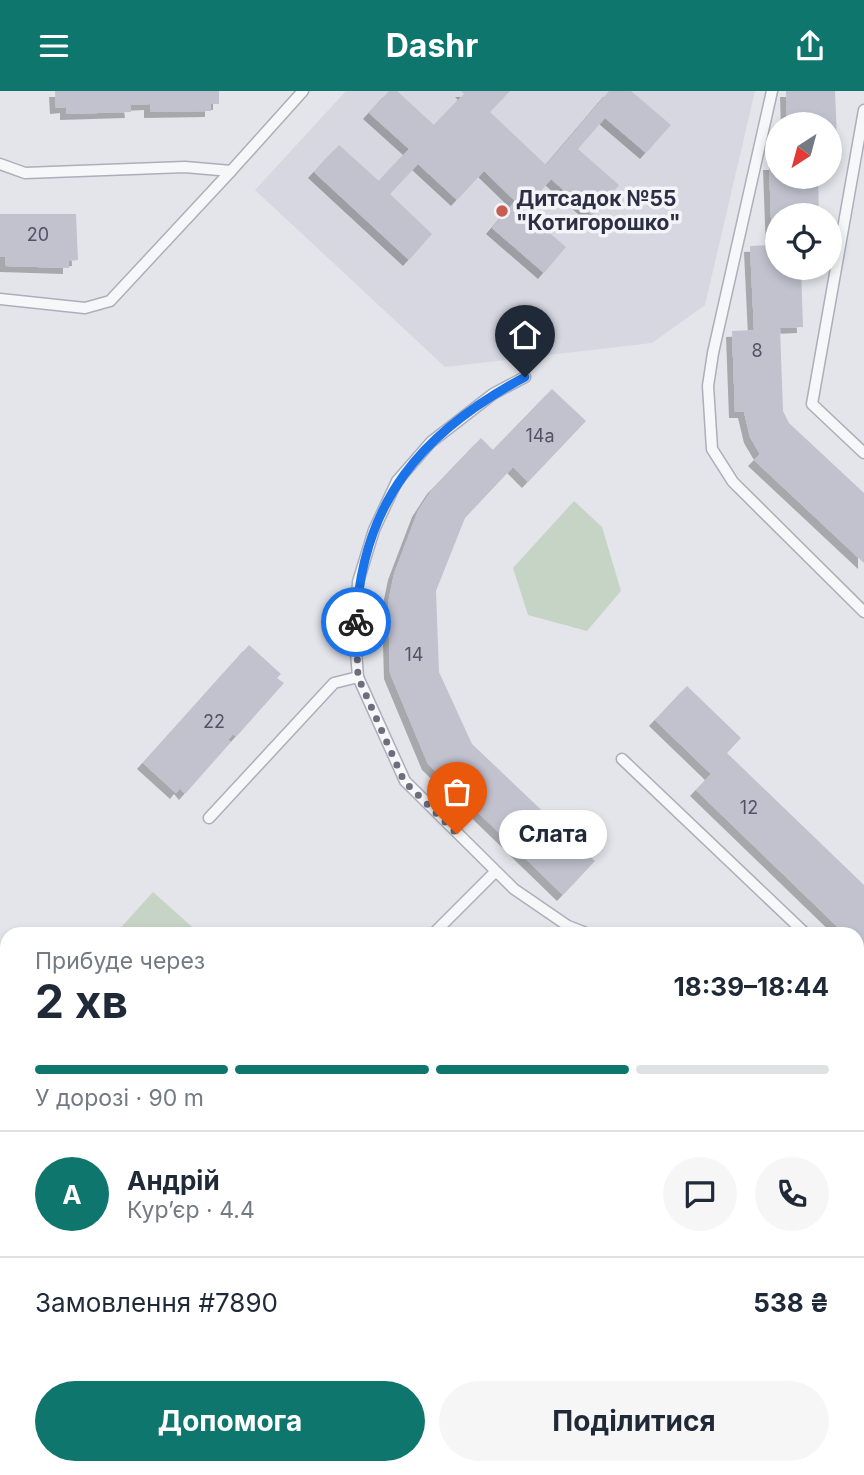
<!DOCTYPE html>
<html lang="uk">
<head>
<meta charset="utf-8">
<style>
	:root { --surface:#fff; --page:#f6f6f7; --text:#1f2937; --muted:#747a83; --line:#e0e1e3; --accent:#0f766e }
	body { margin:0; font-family:Inter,sans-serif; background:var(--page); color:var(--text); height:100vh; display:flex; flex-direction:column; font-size:26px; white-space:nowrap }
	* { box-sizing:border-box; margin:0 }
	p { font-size:23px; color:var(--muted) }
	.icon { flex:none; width:38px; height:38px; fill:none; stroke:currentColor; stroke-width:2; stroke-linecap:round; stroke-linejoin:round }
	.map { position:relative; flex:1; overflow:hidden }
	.sheet { position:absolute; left:0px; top:836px; width:864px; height:548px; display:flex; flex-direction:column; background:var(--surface); border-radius:21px 21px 0 0; box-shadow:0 4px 10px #0003 }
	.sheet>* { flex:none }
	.needle { width:46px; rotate:216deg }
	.buttons { position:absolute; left:765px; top:21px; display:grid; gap:14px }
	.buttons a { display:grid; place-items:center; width:77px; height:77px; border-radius:50%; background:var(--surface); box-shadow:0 4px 10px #0003; font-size:35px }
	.pin { position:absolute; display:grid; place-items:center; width:60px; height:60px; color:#fff; margin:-72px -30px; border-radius:50% 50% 50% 0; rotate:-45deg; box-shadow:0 0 7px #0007 }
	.pin .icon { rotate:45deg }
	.courier { position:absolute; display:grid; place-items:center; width:70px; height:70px; margin:-35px; border:5px solid #1a73e8; border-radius:50%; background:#fff; color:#222; box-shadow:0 2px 9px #0007 }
	.bubble { position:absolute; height:49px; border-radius:24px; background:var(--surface); box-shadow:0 4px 10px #0003; font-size:23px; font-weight:700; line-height:49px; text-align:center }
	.summary em { font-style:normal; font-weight:700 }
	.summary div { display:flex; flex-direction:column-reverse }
	.summary { display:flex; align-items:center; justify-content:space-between; height:119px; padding:0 35px }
	h1 { font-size:46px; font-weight:700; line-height:52px }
	.bar { display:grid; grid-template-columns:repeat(4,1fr); gap:10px 7px; align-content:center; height:84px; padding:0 35px }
	.bar i { height:9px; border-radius:5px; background:var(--line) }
	.bar .selected { background:var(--accent) }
	.bar p { grid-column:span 4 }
	.line { display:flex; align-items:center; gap:18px; padding:0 35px; border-top:2px solid var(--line) }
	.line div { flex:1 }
	.round { display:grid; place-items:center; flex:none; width:74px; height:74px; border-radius:37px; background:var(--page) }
	.button { display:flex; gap:14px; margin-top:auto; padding:14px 35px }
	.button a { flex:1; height:80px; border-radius:42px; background:var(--accent); color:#fff; font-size:28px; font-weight:700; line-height:80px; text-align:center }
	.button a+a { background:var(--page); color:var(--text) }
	header { display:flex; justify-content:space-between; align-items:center; height:91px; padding:0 35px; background:var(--accent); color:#fff; font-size:32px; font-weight:700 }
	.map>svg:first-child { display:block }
	.built { fill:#d6d7e0 }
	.green { fill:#c5d4c5 }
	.building { fill:#c1c2ce; filter:url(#shadow) }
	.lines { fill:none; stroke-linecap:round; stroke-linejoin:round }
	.service-casing { stroke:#adaeb9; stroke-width:13 }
	.tertiary-casing { stroke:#adaeb9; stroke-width:31 }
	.service { stroke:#f6f7f9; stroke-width:10 }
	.tertiary { stroke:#f6f7f9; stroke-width:28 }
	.done { stroke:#6c6e7e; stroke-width:7; stroke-dasharray:0 12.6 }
	.route { stroke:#1a73e8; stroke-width:9 }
	.poi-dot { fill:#c85e50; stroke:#f3f4f8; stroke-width:2.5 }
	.labels { text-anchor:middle; stroke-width:7; stroke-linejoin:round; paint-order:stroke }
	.number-label { font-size:18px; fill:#515366 }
	.poi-label { font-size:21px; font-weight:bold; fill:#2c2e43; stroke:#f3f4f8; text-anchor:start }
</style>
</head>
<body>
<header><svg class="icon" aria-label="menu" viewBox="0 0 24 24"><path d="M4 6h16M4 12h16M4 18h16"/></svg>Dashr<svg class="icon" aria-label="share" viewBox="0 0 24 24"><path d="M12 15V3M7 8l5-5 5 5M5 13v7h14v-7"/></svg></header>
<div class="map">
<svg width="864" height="1384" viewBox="0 0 864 1384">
	<defs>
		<filter id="shadow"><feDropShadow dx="-6" dy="6" stdDeviation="0" flood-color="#0004"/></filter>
	</defs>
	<rect width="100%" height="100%" fill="#e4e5eb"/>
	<g class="built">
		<path d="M346,0H755L705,214L652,252L445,276L255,99Z"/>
		<path d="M0,1013L7,1030V1377H149L152,1384H0Z"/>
	</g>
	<g class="green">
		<path d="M574,410L602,436L621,500L587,540L528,524L513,477Z"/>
		<path d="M153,801L200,843H115Z"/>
		<path d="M0,1236L7,1242V1361L0,1356Z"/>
	</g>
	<g class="building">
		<path d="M55,0H219V13H211V20L150,21V13L130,14L131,21L66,23V16L56,17Z"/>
		<path d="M389,0H397L434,34L464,3L461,0H510L490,21L546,74L609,0H631L671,34L646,62L605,27L578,58L619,94L593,125L551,88L524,120L566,156L544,182L492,137L515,110L484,80L457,109L418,73L390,103L432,143L409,169L314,81L339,54L379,90L409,58L369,22Z"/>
		<path d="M786,0H835L838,70H830V33H787Z"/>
		<path d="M769,73H777V86H818L819,124H777V177H801L803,236L780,237L783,320L789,332L864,402V472L754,369L760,363L750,346L744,321H735L732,240L754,239L750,155L772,154Z"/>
		<path d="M0,123H76L78,169L69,170V177L6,175L5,166H0Z"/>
		<path d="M552,298L586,330L528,391L513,376L465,427L436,500L439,581L472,653L595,770L563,804L428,673L390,582L388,512L394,483L418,420L433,397L481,347L493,359Z"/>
		<path d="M249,554L281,583L277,587L284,592L236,646L233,643L228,649L231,651L185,703L180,697L176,702L143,672Z"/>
		<path d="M687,595L741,647L727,662L864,794V855L861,858L858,854V844H846L696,699L711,683L655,629Z"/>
	</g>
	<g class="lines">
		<defs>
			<g id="service">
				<path d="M772,0L713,262L708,295L712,358L733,391L864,521"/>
				<path d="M864,19L812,313L864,362"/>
				<path d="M0,73L25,82L185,76L231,80L303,0"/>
				<path d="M0,208L85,217L110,210L231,80"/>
				<path d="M525,286L493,303L431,351L397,390L374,439L358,491L355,548L358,586L405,690L514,798L568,835L591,844"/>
				<path d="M622,668L807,844"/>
				<path d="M209,727L334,592L358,586"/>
				<path d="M432,844L495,781"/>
				<path d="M858,894L864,911"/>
				<path d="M223,1377L225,1384"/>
			</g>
			<g id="tertiary">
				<path d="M858,1150L864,1146"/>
				<path d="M352,1384L370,1377"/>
			</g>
		</defs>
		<use href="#service" class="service-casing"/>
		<use href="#tertiary" class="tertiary-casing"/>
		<use href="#service" class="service"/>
		<use href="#tertiary" class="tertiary"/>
	</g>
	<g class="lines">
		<path class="done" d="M356,531L358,586L404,690L457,743"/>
		<path class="route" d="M356,531C362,410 422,341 525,286"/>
	</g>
	<circle class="poi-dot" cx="502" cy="120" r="7"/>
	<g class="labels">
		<g class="number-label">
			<text x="38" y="150">20</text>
			<text x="757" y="266">8</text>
			<text x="540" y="351">14а</text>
			<text x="414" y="570">14</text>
			<text x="214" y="637">22</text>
			<text x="749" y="723">12</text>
		</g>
		<g class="poi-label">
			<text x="516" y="115">Дитсадок №55<tspan x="516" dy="24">"Котигорошко"</tspan></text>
		</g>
	</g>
</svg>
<div class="buttons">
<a><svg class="needle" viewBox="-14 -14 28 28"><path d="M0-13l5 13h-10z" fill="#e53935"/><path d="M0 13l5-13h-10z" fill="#747a83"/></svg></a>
<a><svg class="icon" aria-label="locate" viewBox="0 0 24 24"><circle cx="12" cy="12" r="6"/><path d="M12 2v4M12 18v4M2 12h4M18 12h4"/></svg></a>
</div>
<div class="pin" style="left:457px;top:743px;background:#ea580c"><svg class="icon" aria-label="bag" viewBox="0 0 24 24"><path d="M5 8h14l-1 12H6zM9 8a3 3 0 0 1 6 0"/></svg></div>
<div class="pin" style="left:525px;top:286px;background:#1f2937"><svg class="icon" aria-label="home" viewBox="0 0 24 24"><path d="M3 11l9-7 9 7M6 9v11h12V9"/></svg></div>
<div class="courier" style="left:356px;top:531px"><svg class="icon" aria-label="bike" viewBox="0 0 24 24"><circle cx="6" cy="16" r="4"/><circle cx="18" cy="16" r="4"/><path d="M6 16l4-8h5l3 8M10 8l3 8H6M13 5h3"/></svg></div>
<div class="bubble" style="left:499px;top:719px;width:108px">Слата</div>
<section class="sheet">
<div class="summary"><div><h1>2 хв</h1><p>Прибуде через</p></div><em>18:39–18:44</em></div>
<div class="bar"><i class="selected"></i><i class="selected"></i><i class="selected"></i><i></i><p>У дорозі · 90 m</p></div>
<div class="line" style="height:126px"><b class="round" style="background:var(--accent);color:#fff">А</b><div><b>Андрій</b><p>Кур’єр · 4.4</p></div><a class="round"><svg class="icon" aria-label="chat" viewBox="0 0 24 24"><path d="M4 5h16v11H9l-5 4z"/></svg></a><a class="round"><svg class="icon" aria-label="phone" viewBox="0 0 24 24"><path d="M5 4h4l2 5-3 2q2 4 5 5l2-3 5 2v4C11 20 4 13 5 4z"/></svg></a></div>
<div class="line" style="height:91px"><div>Замовлення #7890</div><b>538 ₴</b></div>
<div class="button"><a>Допомога</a><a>Поділитися</a></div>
</section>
</div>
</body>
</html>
